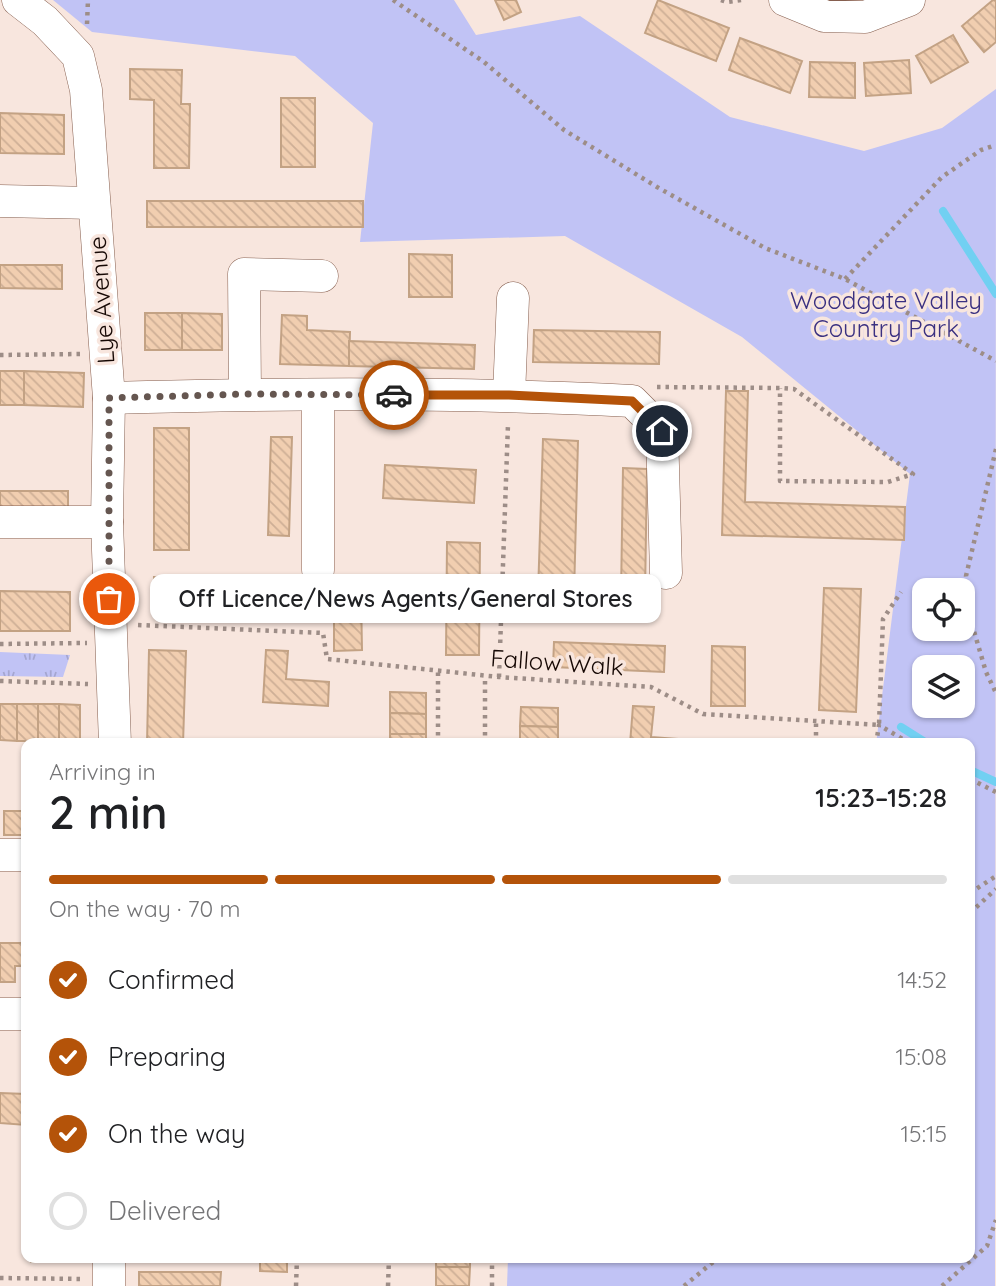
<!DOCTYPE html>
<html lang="en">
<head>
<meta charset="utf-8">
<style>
	:root { --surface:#fff; --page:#f2f2f2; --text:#202124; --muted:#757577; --line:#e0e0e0; --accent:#b45309 }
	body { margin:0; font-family:Quicksand,sans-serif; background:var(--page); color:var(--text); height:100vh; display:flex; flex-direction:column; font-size:26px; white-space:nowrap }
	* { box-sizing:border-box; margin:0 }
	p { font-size:23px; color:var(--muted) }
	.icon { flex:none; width:38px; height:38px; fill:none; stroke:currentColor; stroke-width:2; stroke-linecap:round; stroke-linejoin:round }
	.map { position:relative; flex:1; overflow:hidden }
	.sheet { position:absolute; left:21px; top:738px; width:954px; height:525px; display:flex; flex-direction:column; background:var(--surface); border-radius:14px; box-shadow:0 2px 5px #0004 }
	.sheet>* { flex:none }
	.buttons { position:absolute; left:912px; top:578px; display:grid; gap:14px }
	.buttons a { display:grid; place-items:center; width:63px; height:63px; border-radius:14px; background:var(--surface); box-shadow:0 2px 5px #0004; font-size:35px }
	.pin { position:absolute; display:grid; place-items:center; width:60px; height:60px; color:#fff; margin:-30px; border:4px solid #fff; border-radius:50%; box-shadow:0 2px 7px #0007 }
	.courier { position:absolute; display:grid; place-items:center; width:70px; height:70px; margin:-35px; border:5px solid #b45309; border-radius:50%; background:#fff; color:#222; box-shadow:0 2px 9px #0007 }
	.bubble { position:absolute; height:49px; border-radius:14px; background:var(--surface); box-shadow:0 2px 5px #0004; font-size:23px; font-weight:600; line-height:49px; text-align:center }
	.summary em { font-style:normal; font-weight:600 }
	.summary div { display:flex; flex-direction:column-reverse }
	.summary { display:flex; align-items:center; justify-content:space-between; height:119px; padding:0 28px }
	h1 { font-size:46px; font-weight:600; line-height:52px }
	.bar { display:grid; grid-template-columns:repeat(4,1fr); gap:10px 7px; align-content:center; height:84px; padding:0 28px }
	.bar i { height:9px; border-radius:5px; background:var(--line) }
	.bar .active { background:var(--accent) }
	.bar p { grid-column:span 4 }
	ol { padding:0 28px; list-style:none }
	li { display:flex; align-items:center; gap:21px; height:77px }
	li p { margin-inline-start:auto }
	li .icon { padding:7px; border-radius:50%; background:var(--accent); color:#fff; stroke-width:4 }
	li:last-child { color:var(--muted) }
	li i { width:38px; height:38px; border:4px solid var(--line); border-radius:50% }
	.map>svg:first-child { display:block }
	.grass { fill:url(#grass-tufts) }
	.green { fill:#c1c3f5; fill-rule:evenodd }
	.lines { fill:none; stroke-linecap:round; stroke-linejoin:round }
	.stream { stroke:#71d0f2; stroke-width:8 }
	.building { fill:url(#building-back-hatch); stroke:#c3a284; stroke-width:2 }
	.minor-casing { stroke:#865f4f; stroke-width:33 }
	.path { stroke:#9d8d87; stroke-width:4.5; stroke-dasharray:3.5 5; stroke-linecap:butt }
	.minor { stroke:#fff; stroke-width:32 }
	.done { stroke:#655650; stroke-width:7; stroke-dasharray:0 12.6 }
	.route { stroke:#b45309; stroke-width:9 }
	.labels { text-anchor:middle; stroke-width:7; stroke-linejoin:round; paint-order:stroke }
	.street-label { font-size:24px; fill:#160804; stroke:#f8e6de }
	.park-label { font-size:24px; fill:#3a3081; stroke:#f8e6de }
</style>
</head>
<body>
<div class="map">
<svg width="996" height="1286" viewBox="0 0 996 1286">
	<defs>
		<pattern id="grass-tufts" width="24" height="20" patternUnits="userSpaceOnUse" patternTransform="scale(1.75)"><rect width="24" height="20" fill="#c1c3f5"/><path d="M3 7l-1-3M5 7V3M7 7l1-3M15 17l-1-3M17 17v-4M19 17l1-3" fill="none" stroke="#a5a6d0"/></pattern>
		<pattern id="building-back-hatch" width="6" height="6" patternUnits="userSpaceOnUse" patternTransform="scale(1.75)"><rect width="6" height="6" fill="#f1ceb0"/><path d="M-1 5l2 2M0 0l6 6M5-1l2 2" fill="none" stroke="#ceaf96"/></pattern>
	</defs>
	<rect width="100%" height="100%" fill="#f8e6de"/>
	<path class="grass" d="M0,652L70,655L63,677L0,676Z"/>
	<path class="green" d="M53,0H454L476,35L580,16L730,117L864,151L942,128L996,89L995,1286H507L508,1258H970V744H876L910,474L742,337L565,236L360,242L373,123L295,56L92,32ZM924,590H962V628H924ZM924,667H962V705H924Z"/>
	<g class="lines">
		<g class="stream">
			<path d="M943,211L996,294"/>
			<path d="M901,727L928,744"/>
			<path d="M970,770L996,782"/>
		</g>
	</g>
	<g class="building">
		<path d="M495,0H516L521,12L504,20Z"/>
		<path d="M658,0L729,28L716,61L645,33Z"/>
		<path d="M993,0L996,1V42L984,52L962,26Z"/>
		<path d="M953,35L968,62L931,83L916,56Z"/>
		<path d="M740,38L802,61L790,93L729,70Z"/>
		<path d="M909,60L911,93L866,96L864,63Z"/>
		<path d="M810,62L855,63V98L809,97Z"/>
		<path d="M130,69L182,70L181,104H190L189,168H154V100L130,99Z"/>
		<rect x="281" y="98" width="34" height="69"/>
		<path d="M0,113L64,115V154L0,153Z"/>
		<rect x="147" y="201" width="216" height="26"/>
		<path d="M409,254L452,255V297H409Z"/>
		<path d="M0,265H62V289L0,288Z"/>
		<rect x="145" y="313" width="37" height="37"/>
		<path d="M182,313L222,314V350H182Z"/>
		<path d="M282,315L307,316V330L350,332L349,366L280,364Z"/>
		<path d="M534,330L660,332L659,364L533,362Z"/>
		<path d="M349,341L475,345L474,369L349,366Z"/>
		<rect x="0" y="371" width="24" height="34"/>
		<path d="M24,371L84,373L83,407L24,405Z"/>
		<path d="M726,391H748L745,502L905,507L904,540L722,535Z"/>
		<rect x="154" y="428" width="35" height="122"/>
		<path d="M271,437H292L289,536L268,535Z"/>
		<path d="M543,439L578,441L574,595L538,594Z"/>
		<path d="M385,465L476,470L474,503L383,498Z"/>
		<path d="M623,468L647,469L645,595L621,594Z"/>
		<rect x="0" y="491" width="68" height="21"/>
		<path d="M447,542L480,543L479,655H446Z"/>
		<path d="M154,577H198V616L155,617Z"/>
		<path d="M824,588L861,589L856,712L819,710Z"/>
		<path d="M198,589L302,594L300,620L198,616Z"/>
		<path d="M0,591L70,592V631H0Z"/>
		<path d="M361,593L362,650L334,651V594Z"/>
		<path d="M554,642L665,646L664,672L553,667Z"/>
		<path d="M712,646L745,647V706H711Z"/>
		<path d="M149,650L186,651L183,744H147Z"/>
		<path d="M266,650L288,651L286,679L329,682L328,706L263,702Z"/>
		<path d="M390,692L426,693V714L390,713Z"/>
		<path d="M0,704H17V741L0,740Z"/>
		<rect x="17" y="704" width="21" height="37"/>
		<rect x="38" y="704" width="21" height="37"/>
		<path d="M59,704L80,705V741H59Z"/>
		<path d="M633,706L654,707L651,737L691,740V744H630Z"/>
		<path d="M521,707L558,708V727L520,726Z"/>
		<path d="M390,713L426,714V734H390Z"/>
		<path d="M520,726L558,727V744H520Z"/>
		<rect x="390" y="734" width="36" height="10"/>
		<rect x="4" y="811" width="22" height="24"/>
		<path d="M0,943H26V966H15V982H0Z"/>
		<path d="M0,1093L26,1094V1125L0,1123Z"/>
		<rect x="31" y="1258" width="32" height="4"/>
		<path d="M260,1258H287V1272L260,1271Z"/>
		<rect x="436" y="1258" width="34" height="9"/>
		<path d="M436,1267H470L469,1286H436Z"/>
		<path d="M139,1272H221L220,1286H139Z"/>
	</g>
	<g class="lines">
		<defs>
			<g id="minor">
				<path d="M18,0L45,21L78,56L86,90L109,398L107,522L115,744"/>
				<path d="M785,0L824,16L865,17L909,0"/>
				<path d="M0,201L94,203"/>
				<path d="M245,394L244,274L322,276"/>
				<path d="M318,395V570"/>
				<path d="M509,395L513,298"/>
				<path d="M109,398C283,393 458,392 632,401L662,431L666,573"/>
				<path d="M0,522H107"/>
				<path d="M0,855H26"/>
				<path d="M0,1014H26"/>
				<path d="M109,1286V1258"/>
			</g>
		</defs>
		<use href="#minor" class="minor-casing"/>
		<g class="path">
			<path d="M393,0L484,62L564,130L657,187L765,248L845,279L996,361"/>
			<path d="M721,0L727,2L742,0"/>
			<path d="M87,24L88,0"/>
			<path d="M845,279L942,177L981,150L996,145"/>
			<path d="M0,355L80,354"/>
			<path d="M657,387L780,388L794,389L913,474L888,482L780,481V388"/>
			<path d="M996,449L966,576L971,621L986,672L996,693"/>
			<path d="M138,625L323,633L327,659L499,677L651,687L703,714L879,725L883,619L901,592"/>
			<path d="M0,644L87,643"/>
			<path d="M499,677L508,424"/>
			<path d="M0,681L88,684"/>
			<path d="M438,744V670"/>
			<path d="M485,744V676"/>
			<path d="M816,744V721"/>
			<path d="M876,744L879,725L911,744"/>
			<path d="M970,779L996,792"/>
			<path d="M970,893L996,876"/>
			<path d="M970,913L996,889"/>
			<path d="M0,1278L83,1279"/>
			<path d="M296,1286L297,1258"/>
			<path d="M388,1286L389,1258"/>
			<path d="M492,1286V1258"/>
			<path d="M684,1286L718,1258"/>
			<path d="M942,1286L987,1246L996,1220"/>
		</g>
		<use href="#minor" class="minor"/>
	</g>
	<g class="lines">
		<path class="done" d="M109,599V398L245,394L394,395"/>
		<path class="route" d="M394,395H509L632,401L662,431"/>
	</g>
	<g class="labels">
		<g class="street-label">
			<text transform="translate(102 300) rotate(-94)" y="8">Lye Avenue</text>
			<text transform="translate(557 663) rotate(4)" y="8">Fallow Walk</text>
		</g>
		<g class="park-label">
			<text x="886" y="309">Woodgate Valley<tspan x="886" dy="28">Country Park</tspan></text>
		</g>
	</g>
</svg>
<div class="buttons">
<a><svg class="icon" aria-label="locate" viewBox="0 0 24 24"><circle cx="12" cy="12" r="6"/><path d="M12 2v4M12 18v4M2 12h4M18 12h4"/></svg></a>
<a><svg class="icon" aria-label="layers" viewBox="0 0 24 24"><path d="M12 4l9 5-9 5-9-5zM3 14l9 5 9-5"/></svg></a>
</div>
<div class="pin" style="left:109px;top:599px;background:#ea580c"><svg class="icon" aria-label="bag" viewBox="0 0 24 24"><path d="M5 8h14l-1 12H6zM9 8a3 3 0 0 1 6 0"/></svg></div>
<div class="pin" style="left:662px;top:431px;background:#1f2937"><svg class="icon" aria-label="home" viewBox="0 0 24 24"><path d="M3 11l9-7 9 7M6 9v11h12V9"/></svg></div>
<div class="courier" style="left:394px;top:395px"><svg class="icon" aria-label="car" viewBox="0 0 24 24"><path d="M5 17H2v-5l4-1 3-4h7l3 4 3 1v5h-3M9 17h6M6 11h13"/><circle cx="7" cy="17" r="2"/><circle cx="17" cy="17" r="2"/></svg></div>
<div class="bubble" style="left:150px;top:574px;width:511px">Off Licence/News Agents/General Stores</div>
<section class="sheet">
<div class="summary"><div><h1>2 min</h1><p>Arriving in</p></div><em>15:23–15:28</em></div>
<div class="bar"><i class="active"></i><i class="active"></i><i class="active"></i><i></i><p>On the way · 70 m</p></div>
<ol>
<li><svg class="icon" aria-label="check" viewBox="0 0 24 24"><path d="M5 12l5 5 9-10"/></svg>Confirmed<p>14:52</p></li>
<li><svg class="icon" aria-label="check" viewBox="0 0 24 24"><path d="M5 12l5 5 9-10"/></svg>Preparing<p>15:08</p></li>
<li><svg class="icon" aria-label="check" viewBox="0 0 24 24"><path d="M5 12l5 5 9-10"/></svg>On the way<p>15:15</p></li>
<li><i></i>Delivered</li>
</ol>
</section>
</div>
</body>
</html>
